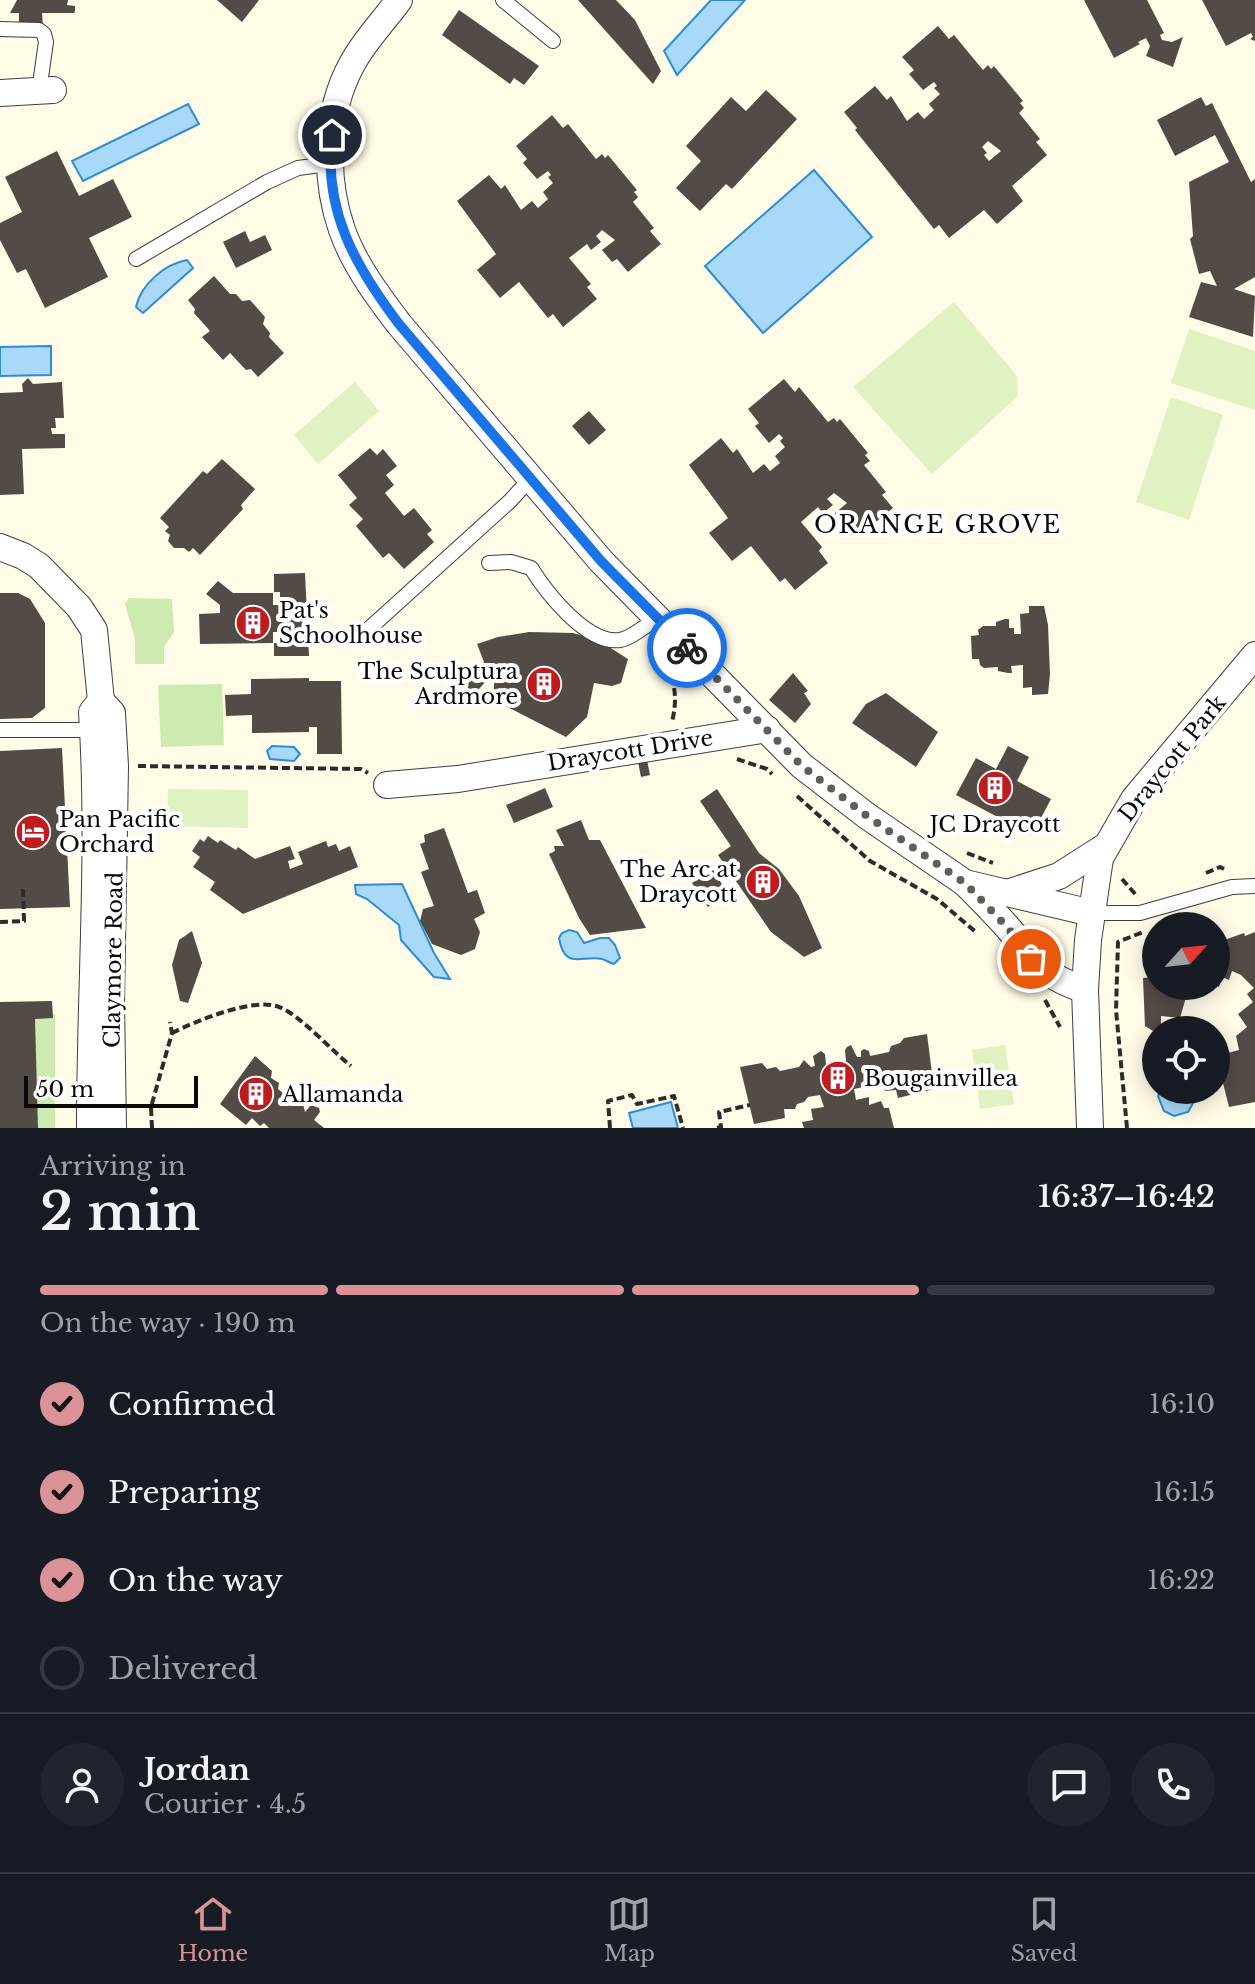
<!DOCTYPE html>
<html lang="en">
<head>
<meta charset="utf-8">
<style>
	:root { --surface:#171b24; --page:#20242c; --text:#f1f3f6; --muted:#9ea1a6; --line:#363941; --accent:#db9296 }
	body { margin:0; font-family:"Libre Baskerville",serif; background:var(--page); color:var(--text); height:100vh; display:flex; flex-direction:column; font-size:30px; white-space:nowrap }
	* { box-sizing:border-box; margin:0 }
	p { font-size:26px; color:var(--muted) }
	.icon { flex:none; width:44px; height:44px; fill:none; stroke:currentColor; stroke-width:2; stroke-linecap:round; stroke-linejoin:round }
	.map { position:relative; height:1128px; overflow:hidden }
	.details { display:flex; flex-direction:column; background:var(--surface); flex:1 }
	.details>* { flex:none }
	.needle { width:52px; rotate:63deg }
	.buttons { position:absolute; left:1142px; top:912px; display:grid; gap:16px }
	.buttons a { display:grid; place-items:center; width:88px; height:88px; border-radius:50%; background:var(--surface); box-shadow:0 4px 20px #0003; font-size:40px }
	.scale { position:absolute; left:24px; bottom:20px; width:174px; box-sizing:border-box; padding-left:8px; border:4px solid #0a0a0a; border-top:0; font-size:22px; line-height:28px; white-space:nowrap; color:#0a0a0a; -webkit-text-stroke:6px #fff; paint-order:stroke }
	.pin { position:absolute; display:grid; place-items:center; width:68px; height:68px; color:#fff; margin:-34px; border:4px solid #fff; border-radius:50%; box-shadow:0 2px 8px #0007 }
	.courier { position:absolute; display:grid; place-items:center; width:80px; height:80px; margin:-40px; border:6px solid #1a73e8; border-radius:50%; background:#fff; color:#222; box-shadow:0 2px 10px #0007 }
	.overview em { font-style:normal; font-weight:600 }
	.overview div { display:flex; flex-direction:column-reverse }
	.overview { display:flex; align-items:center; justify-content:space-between; height:136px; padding:0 40px }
	h1 { font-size:52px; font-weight:600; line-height:60px }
	.bar { display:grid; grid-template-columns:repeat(4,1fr); gap:12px 8px; align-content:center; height:96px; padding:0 40px }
	.bar i { height:10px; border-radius:6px; background:var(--line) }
	.bar .selected { background:var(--accent) }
	.bar p { grid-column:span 4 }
	.line { display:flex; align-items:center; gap:20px; padding:0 40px; border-top:2px solid var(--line) }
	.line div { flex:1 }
	.round { display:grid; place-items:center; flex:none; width:84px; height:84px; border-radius:42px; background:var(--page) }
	ol { padding:0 40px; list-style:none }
	li { display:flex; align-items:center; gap:24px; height:88px }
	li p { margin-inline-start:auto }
	li .icon { padding:8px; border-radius:50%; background:var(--accent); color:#111; stroke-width:4 }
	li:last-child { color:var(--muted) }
	li i { width:44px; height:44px; border:4px solid var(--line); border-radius:50% }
	.dock { display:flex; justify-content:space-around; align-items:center; height:112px; border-top:2px solid var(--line); background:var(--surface); font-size:22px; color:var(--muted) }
	.dock a { display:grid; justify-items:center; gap:4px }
	.dock .selected { color:var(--accent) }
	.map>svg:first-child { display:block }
	.green { fill:#cdeab0 }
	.pitch { fill:#e0f1c2 }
	.water { fill:#a9d9f9; stroke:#2c8dd4; stroke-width:2 }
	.building { fill:#534b46; fill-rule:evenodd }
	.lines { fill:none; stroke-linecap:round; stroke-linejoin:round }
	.lane-casing { stroke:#3d3d3d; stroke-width:16 }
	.street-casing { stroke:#3d3d3d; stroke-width:28 }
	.path { stroke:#2c2c2c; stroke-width:4; stroke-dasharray:8 4; stroke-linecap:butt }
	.lane { stroke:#fff; stroke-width:14 }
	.street { stroke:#fff; stroke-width:26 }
	.done { stroke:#605e57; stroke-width:8; stroke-dasharray:0 14.4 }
	.route { stroke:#1a73e8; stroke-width:10 }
	.labels { text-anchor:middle; stroke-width:8; stroke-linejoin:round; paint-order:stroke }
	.poi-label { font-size:22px; fill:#0a0a0a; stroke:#fff; text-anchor:start }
	.street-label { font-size:22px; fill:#0a0a0a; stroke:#fff }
	.neighbourhood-label { font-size:24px; letter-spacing:2px; fill:#0a0a0a; stroke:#fff }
</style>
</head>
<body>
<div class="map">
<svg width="1255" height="1128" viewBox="0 0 1255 1128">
	<rect width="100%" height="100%" fill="#fffbe7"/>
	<g class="green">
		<path d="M129,598L172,599L174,632L164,647V664H135V639L125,604Z"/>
		<path d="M222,684L224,745L161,747L158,685Z"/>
		<path d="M29,1013L55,1014V1128H29Z"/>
	</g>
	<g class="pitch">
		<path d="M954,302L1017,376L1018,396L932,474L853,387Z"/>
		<path d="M1189,329L1255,351V410L1171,383Z"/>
		<path d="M355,382L379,411L318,464L294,435Z"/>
		<path d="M1171,397L1223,415L1189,520L1136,502Z"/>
		<path d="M168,789L248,790V828L167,826Z"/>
		<path d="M1005,1045L1014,1104L980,1109L972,1050Z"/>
	</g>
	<g class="water">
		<path d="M711,0H745L677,75L664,51Z"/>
		<path d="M188,104L199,124L83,181L72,161Z"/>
		<path d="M814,170L872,237L763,333L705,266Z"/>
		<path d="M187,260L193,268L143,313L136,307C141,284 165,264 187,260Z"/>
		<path d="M51,346V375L0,376V347Z"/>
		<path d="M272,746L294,747L300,754L294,761L270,759L267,751Z"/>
		<path d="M402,884L434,953L450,979L434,977L401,940L399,925L367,899L356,894L355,885Z"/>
		<path d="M569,930L577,932L584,943L600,938H609L615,945L620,958L614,964C610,963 606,960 602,959C583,954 565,972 559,938L562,933Z"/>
		<path d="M1161,1090H1199L1200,1091L1188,1112L1174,1116L1164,1111L1158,1096Z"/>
		<path d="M671,1102L678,1128H633L629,1113Z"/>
	</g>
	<g class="building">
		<path d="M17,0H68L67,5L75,6V11L74,13H42L43,27H19V13H10Z"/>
		<path d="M217,0H259L242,22Z"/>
		<path d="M578,0H616L635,20L661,71L653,84Z"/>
		<path d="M1084,0H1147L1164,33L1160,35L1162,40L1172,42L1183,37L1173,67L1146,56L1150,46L1146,38L1138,42L1140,44L1114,58Z"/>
		<path d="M1202,0H1255V41L1250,39L1253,37L1251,33L1226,46Z"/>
		<path d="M459,10L539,66L524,85L514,78L510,84L442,35Z"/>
		<path d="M938,26L949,39L954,35L983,70L988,65L991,69L994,66L1023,101L1020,103L1024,108L1019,113L1040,139L1036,142L1047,155L1012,186L1023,201L997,224L984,210L949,238L939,225L934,229L855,130L857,128L844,112L875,86L887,100L891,96L907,121L918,112L924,119L934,110L929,104L940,94L934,88L937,86L934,82L923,90L909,74L914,70L902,57ZM988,141L1001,151L989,161L984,155L987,153L982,147Z"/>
		<path d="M766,90L797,119L732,189L726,184L700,211L676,188L701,161L686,146L731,97L746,111Z"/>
		<path d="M1201,97L1206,106L1212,103L1251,182L1255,179V277L1234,289L1255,296L1253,337L1189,317L1201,282L1217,286L1210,271L1199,274L1190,239L1193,236L1189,182L1229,162L1215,135L1175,156L1157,120Z"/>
		<path d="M552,115L563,128L568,124L596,159L602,154L605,158L608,155L637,190L634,192L638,197L633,202L654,228L650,231L661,244L628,272L617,259L612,262L602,250L615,240L602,230L596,236L601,242L591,250L587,244L569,258L591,284L587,287L597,299L563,327L553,314L548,318L519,282L500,298L477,270L496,254L457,201L489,175L501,189L505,185L521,210L532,201L538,208L548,199L543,192L553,183L548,177L551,175L548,171L537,179L523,163L527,159L516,146Z"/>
		<path d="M57,151L79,196L113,179L132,217L89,238L108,277L45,308L26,269L17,273L0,240V223L22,212L5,177Z"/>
		<path d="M245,231L250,242L265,235L272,250L236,268L223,242Z"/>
		<path d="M214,276L230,294H236L242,301L250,300L265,317L263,324L270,333L269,337L284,353L258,377L251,369L246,370L230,353L223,360L202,337L210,331L194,313L195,309L188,300Z"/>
		<path d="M28,378L33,384L62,382L64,418H55L56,428H51L52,434H65V448L22,449L24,494L0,495V393L23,392L22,384Z"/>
		<path d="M784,379L795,392L799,387L828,422L834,418L837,422L840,419L868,453L865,455L870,461L864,465L886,492L882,495L893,508L860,535L849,522L844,526L834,514L847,503L834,493L827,499L833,505L823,513L818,507L801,522L822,547L819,551L828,563L795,590L785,578L780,582L751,546L732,561L709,533L728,518L689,465L721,438L733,453L737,449L753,473L764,464L770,471L780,463L775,456L785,447L780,441L783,438L779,434L769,443L755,426L759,423L748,409Z"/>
		<path d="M589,411L606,430L589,445L572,426Z"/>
		<path d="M370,448L377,455L383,449L397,466L386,475L394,485L385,493L404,516L414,508L432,530L427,534L434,542L404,569L389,553L383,558L356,526L363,519L349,505L357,498L338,475Z"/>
		<path d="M222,459L255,489L241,505L243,509L200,555L193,548L189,552L184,548H174L168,541L170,535L165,531L169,527L160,518L203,471L207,474Z"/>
		<path d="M305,573L309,656H274V643H279V632H273V643L200,644L199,614L220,613V605L206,594L218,581L233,593H273V605H280V592H274V574Z"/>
		<path d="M0,593H18L30,599L45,623V708L32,718L0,719Z"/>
		<path d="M1029,606H1044L1048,625L1050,674L1048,694L1032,695V687L1023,688V665L1011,666L1012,673H1008L998,671V667L984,668L980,665L979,659H972L971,636L979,635L978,630L983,626H996V622L1005,619H1009V628H1014V634H1021L1020,614L1029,613Z"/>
		<path d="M529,632L573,633L598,640L628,659L621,683L612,686L594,683L587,717L566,737L494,700V672L471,698L462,685L484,662L477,644L498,637Z"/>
		<path d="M793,673L808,691L804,693L811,704L795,723L769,700Z"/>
		<path d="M309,678V681H341L342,754H317V727H309V732L252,733V715L226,716L225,695L251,694V679Z"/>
		<path d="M886,693L938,732L916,767L852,723L866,704Z"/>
		<path d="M1008,746L1029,757L1017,781L1051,799L1032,835L956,795L976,758L996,769Z"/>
		<path d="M62,748L70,907L0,909V751Z"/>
		<path d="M647,760L650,775L641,777L638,762Z"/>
		<path d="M545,788L553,807L514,823L506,805Z"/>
		<path d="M717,789L759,853L779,869L799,896L822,948L804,957L771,932L718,855L731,846L700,801Z"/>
		<path d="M581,820L589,840H600L646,928L590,935L579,918L549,854L555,851L554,846H564L556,830Z"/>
		<path d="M444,828L468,893L477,890L485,913L474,919L480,932L475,949L461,955L432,944L420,921L423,909L434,906L421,872L429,869L420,844L425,842L424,835Z"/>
		<path d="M208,836L218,843L220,840L236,850L238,847L255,859L290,846L295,859L288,861L290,869L303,864L298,852L326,841L328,847L336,844L339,851L350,846L358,867L243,914L210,890L215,882L193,867L200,857L192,851L200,839L204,842Z"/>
		<path d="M713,870L728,894L708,907L692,883Z"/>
		<path d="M192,931L202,963L188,1003L180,1001L172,965L179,940Z"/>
		<path d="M1255,932V1102L1229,1107L1221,1075H1216V1056L1239,1050L1236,1036L1247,1027L1238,1014L1253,1002L1247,994L1254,988L1241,975L1232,971L1229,980L1222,977L1219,987L1216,985V943L1244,933L1245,936Z"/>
		<path d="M1151,969H1156V986H1208L1206,994H1187L1180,1018L1161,1016V1026L1153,1031L1145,1026L1143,978L1151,977Z"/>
		<path d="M52,1001L53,1018L35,1019L38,1128H0V1002Z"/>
		<path d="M927,1034L934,1089L898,1098L896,1090L886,1091L878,1084L854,1089L856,1100L869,1097V1105L881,1101L884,1108H889L894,1128H804L802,1122L813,1120L811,1109L824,1107L820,1095L808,1097L804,1102L797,1104L795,1109H784L785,1118L754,1124L740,1067L762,1063L767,1069L776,1067L780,1071L799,1067L804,1060L811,1067L815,1066L813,1056L821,1051L825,1054L826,1064L846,1061L845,1050L847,1047L851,1045L857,1057H861V1051L864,1049L869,1051L870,1056L889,1052L891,1046L900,1043L904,1038Z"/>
		<path d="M255,1056L272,1071L271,1078L279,1083L278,1089L293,1101L302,1100L305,1112L311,1105L319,1108L320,1112L314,1120L324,1128H269L264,1123L260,1126L252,1118L246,1125L220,1104Z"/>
	</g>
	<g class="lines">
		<defs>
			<g id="lane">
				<path d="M503,0L553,41"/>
				<path d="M0,29L39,30L44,34L46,42L39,91"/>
				<path d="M136,259L267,182L298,168L328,164"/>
				<path d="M489,563L511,562L531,568C546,592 587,645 620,640C632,638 647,624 658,618"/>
				<path d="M361,636L510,501L531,478"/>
				<path d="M0,730H96"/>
				<path d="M1092,913H1140L1232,887L1255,886"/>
			</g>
			<g id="street">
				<path d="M399,0C384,21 364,41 352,64C325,113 324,178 342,230C354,264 377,295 399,324L601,561L802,766L867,816L965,883L1092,913"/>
				<path d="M0,93L53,90"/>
				<path d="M0,547L23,556L39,566L79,607L94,630L101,701L112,713L115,766L111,1003L113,1128"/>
				<path d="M387,785L458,779L767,729"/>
				<path d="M965,883C980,898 995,913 1009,929C1037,963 1041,975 1085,990"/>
				<path d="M1007,893L1059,876L1106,846"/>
				<path d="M90,1128C90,989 101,851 92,712L101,701"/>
				<path d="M1090,1128L1085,990L1088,940L1100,858L1134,799L1255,655"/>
			</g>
		</defs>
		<use href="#lane" class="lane-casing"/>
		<use href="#street" class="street-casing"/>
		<g class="path">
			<path d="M667,665C676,686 677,701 672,722"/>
			<path d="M737,759L767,769L772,774"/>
			<path d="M138,766L361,769L368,773"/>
			<path d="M797,796L870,861L937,899L977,933"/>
			<path d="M967,853L993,863"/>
			<path d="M1206,873L1220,867L1224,869"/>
			<path d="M1122,879L1136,895"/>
			<path d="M0,922L24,921L23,888"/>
			<path d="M1045,1000L1060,1027"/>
			<path d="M172,1033C196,1021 253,997 279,1007C299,1014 333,1052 351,1066"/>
			<path d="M152,1128L151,1107L172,1033L170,1022"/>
			<path d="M610,1128L608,1101L632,1095L637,1104L674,1096L683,1128"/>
			<path d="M717,1128L721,1127L719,1112L750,1105"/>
			<path d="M1127,1128L1116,1010L1118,942L1143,932"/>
		</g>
		<use href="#lane" class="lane"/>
		<use href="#street" class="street"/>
	</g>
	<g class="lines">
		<path class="done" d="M687,648L802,766L867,816L965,883L1008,928L1031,959"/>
		<path class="route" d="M332,135C323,210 355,266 399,324L601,561L687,648"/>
	</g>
	<defs>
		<symbol id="building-disc" viewBox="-11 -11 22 22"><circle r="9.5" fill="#c01c20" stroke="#fff"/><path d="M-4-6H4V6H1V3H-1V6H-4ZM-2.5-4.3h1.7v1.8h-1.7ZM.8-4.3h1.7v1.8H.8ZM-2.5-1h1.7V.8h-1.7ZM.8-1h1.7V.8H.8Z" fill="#fff"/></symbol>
		<symbol id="hotel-disc" viewBox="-11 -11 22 22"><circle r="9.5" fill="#c01c20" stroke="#fff"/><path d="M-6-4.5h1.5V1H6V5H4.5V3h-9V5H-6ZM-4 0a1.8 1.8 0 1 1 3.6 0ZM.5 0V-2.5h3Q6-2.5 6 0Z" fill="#fff"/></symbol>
	</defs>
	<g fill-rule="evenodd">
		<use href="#building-disc" x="233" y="603" width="40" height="40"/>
		<use href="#building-disc" x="524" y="664" width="40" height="40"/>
		<use href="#building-disc" x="975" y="768" width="40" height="40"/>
		<use href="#hotel-disc" x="13" y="812" width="40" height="40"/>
		<use href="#building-disc" x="743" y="862" width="40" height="40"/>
		<use href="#building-disc" x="818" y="1058" width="40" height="40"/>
		<use href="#building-disc" x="236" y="1074" width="40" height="40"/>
	</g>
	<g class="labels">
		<g class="poi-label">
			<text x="279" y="618">Pat's<tspan x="279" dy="25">Schoolhouse</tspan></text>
			<text x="518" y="679" text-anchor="end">The Sculptura<tspan x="518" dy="25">Ardmore</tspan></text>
			<text x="59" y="827">Pan Pacific<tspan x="59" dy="25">Orchard</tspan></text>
			<text x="995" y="832" text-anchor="middle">JC Draycott</text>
			<text x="737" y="877" text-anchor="end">The Arc at<tspan x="737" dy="25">Draycott</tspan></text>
			<text x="864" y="1086">Bougainvillea</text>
			<text x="282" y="1102">Allamanda</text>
		</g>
		<g class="street-label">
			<text transform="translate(630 750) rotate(-9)" y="8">Draycott Drive</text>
			<text transform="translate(1172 758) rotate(-51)" y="8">Draycott Park</text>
			<text transform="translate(113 960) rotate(-89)" y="8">Claymore Road</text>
		</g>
		<g class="neighbourhood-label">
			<text x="938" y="533">ORANGE GROVE</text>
		</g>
	</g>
</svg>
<div class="buttons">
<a><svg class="needle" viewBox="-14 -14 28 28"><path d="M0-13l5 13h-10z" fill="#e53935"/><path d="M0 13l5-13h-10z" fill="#9ea1a6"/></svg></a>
<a><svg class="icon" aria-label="locate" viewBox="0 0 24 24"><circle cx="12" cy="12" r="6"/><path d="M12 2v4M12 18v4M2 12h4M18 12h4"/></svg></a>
</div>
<div class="scale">50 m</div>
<div class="pin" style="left:1031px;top:959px;background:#ea580c"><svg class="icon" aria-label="bag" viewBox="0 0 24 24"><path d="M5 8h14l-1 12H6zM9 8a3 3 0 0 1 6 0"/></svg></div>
<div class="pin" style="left:332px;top:135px;background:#1f2937"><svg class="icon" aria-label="home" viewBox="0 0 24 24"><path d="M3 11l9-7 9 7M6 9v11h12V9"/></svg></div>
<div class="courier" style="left:687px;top:648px"><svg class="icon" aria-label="bike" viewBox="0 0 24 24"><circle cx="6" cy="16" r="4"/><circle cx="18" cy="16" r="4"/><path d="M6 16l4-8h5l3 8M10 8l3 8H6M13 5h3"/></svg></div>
</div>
<section class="details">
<div class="overview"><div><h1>2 min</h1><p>Arriving in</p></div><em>16:37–16:42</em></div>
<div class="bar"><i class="selected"></i><i class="selected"></i><i class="selected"></i><i></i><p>On the way · 190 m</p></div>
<ol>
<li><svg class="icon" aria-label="check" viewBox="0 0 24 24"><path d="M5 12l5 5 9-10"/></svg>Confirmed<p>16:10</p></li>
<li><svg class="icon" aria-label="check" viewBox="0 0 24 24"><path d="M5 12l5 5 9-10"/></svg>Preparing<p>16:15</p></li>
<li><svg class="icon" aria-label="check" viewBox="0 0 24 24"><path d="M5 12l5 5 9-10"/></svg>On the way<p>16:22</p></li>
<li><i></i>Delivered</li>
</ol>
<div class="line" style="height:144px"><a class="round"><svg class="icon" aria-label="person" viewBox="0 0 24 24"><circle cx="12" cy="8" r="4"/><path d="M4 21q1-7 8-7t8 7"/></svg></a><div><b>Jordan</b><p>Courier · 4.5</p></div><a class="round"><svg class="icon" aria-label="chat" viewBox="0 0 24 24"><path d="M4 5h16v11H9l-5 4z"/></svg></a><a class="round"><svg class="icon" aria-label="phone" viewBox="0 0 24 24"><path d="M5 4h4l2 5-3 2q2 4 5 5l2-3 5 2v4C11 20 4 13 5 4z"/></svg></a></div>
</section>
<nav class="dock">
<a class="selected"><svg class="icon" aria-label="home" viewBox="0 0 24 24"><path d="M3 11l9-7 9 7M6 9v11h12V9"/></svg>Home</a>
<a><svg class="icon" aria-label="map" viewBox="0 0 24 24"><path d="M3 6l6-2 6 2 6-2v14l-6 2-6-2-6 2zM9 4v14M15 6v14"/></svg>Map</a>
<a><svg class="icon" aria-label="saved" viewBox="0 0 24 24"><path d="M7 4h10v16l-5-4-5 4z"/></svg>Saved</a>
</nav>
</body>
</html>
